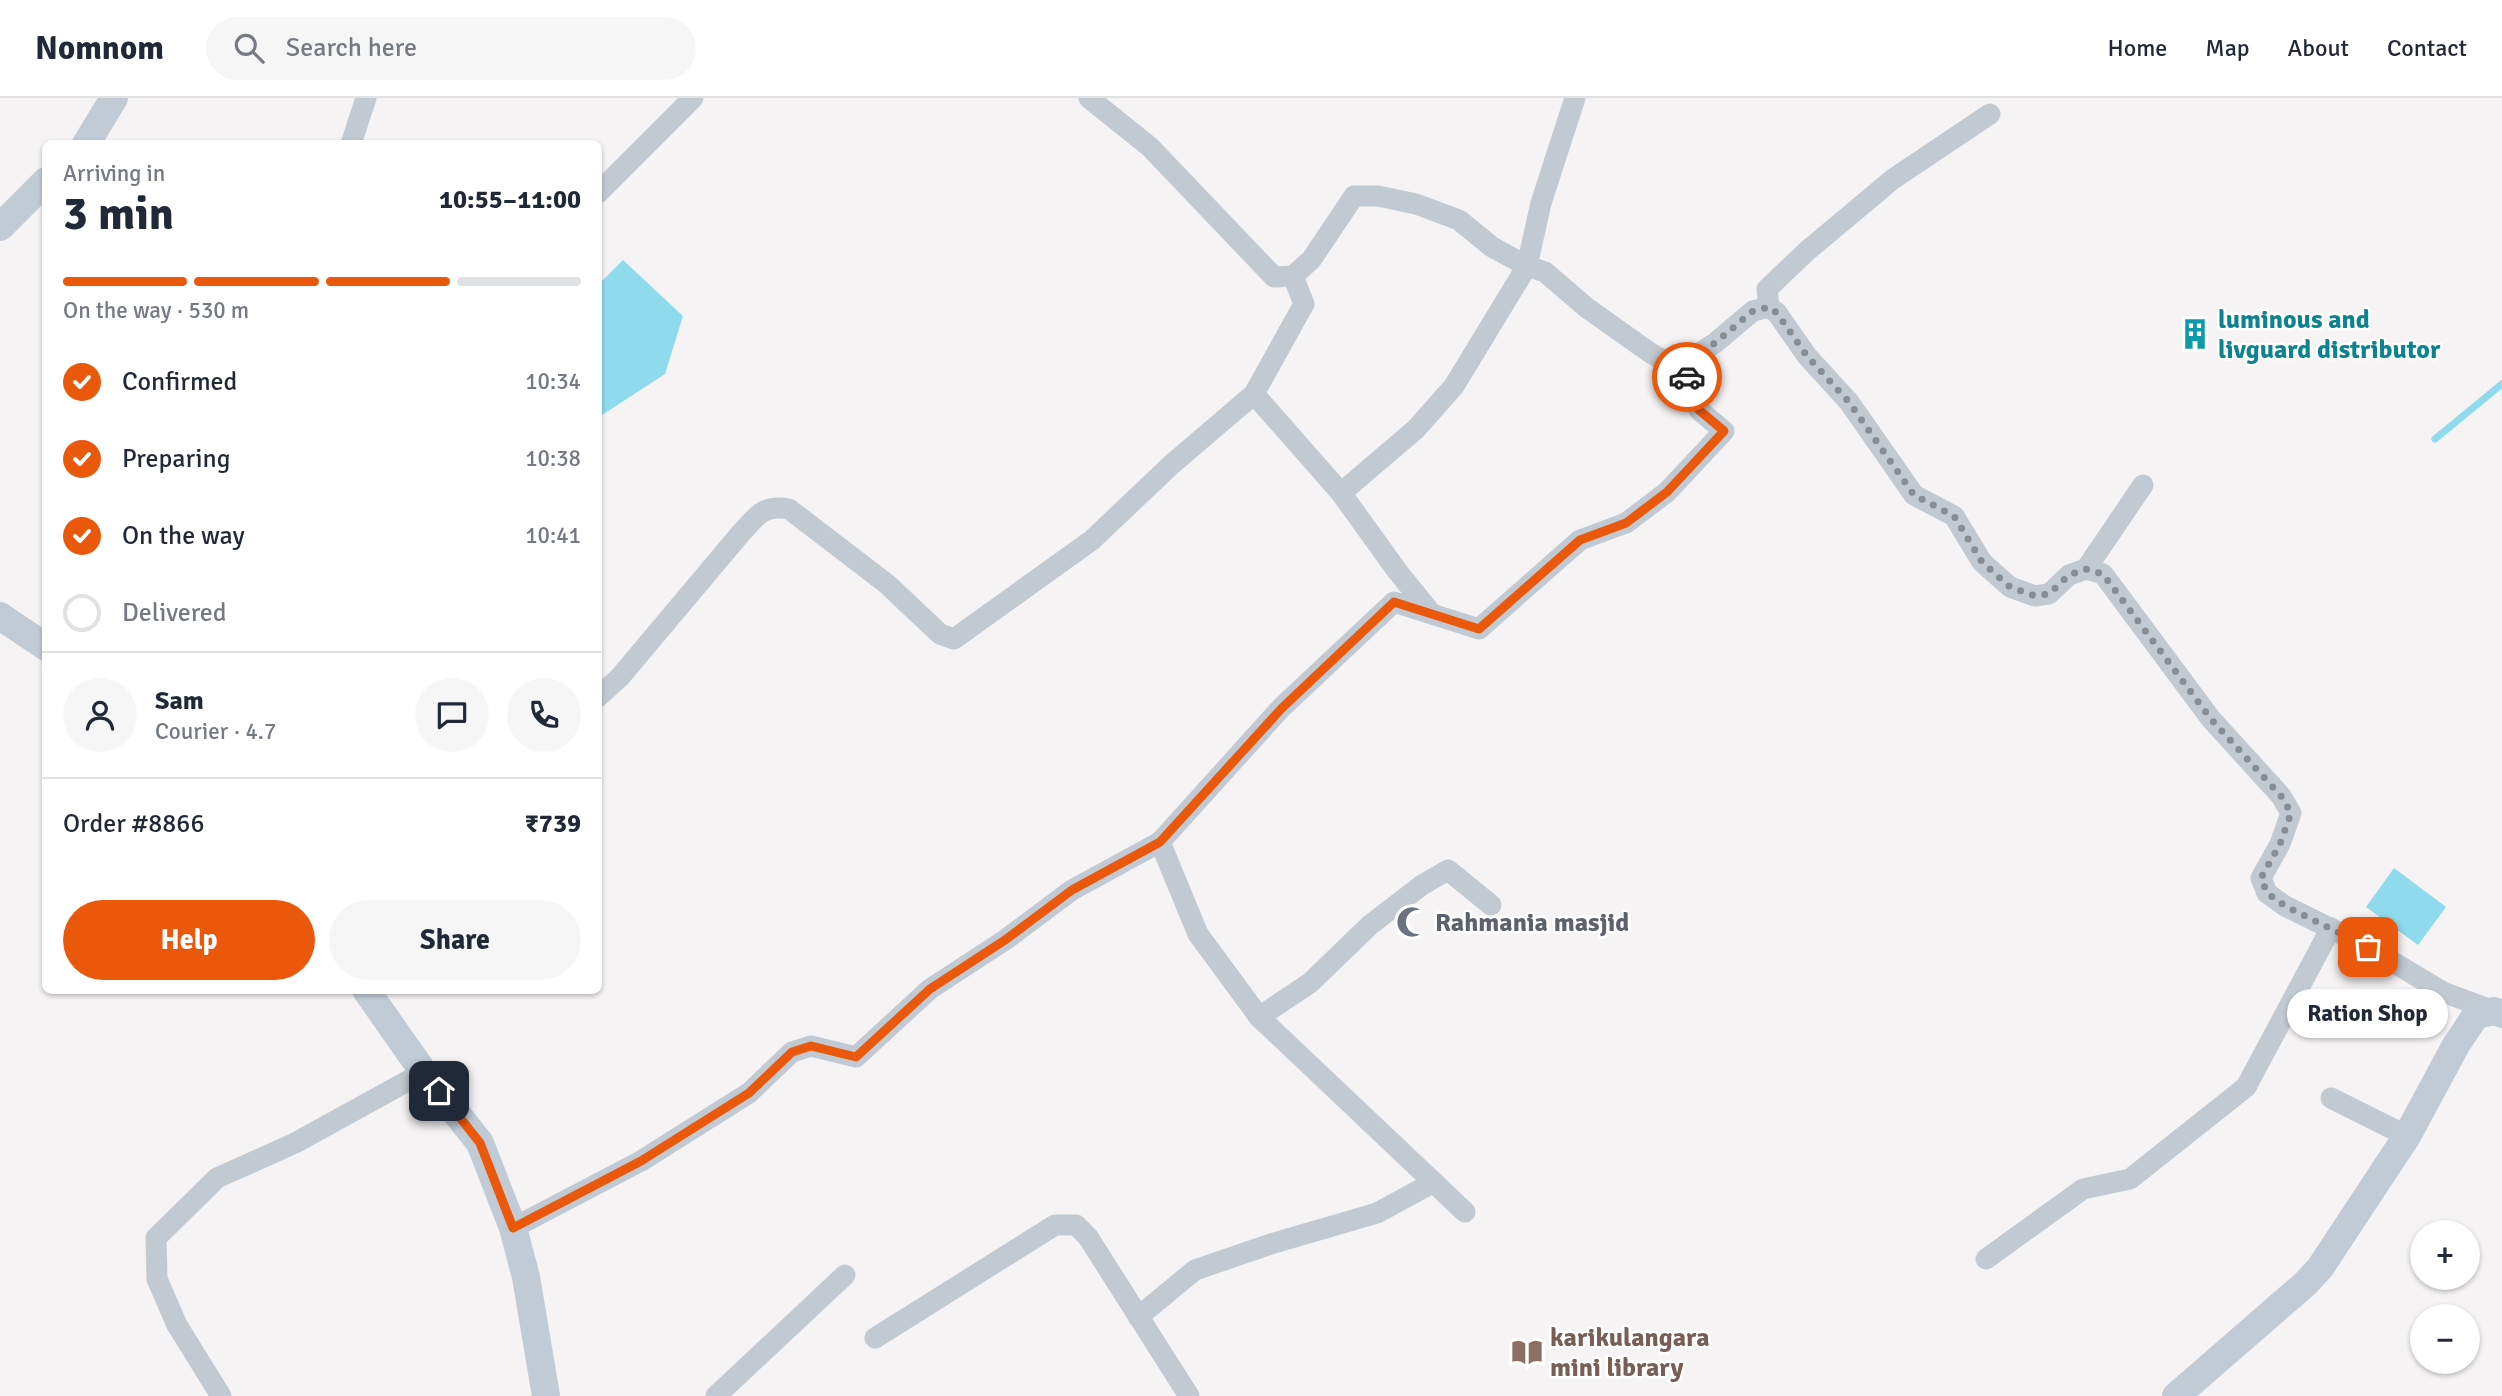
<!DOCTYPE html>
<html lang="en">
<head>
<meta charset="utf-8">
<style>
	:root { --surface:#fff; --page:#f6f6f7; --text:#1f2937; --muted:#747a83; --line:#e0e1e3; --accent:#ea580c }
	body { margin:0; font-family:Signika,sans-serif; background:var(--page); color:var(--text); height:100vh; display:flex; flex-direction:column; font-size:26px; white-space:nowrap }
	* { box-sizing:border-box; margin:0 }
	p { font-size:23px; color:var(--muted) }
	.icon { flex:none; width:38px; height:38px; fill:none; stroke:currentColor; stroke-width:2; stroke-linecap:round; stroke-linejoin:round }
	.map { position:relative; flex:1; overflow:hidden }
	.drawer { position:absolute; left:42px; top:42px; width:560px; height:854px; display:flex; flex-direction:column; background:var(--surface); border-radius:10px; box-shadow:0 2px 5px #0004 }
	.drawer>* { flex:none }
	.tools { position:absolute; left:2410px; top:1122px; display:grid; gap:14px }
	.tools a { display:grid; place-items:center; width:70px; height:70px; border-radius:50%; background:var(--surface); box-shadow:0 2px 5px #0004; font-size:35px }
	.pin { position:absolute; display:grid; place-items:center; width:60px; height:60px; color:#fff; margin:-30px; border-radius:14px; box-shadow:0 4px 10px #0006 }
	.courier { position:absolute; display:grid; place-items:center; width:70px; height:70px; margin:-35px; border:5px solid #ea580c; border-radius:50%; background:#fff; color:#222; box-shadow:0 2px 9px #0007 }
	.bubble { position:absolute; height:49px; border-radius:24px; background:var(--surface); box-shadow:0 2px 5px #0004; font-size:23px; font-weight:800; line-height:49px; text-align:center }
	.headline em { font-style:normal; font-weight:800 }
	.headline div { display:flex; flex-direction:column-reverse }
	.headline { display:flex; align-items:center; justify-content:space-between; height:119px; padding:0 21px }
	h1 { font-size:46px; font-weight:800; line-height:52px }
	.bar { display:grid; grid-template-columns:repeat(4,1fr); gap:10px 7px; align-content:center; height:84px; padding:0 21px }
	.bar i { height:9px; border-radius:5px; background:var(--line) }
	.bar .selected { background:var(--accent) }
	.bar p { grid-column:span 4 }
	.line { display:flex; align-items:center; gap:18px; padding:0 21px; border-top:2px solid var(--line) }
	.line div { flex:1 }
	.round { display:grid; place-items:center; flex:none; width:74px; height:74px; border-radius:37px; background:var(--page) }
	ol { padding:0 21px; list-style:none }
	li { display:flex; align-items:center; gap:21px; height:77px }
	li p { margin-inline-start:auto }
	li .icon { padding:7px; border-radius:50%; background:var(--accent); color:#fff; stroke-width:4 }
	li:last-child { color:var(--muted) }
	li i { width:38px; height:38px; border:4px solid var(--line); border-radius:50% }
	.cta { display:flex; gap:14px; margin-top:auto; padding:14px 21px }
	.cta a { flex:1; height:80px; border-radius:42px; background:var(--accent); color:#fff; font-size:28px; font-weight:800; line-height:80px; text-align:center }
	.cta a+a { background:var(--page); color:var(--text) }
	header { display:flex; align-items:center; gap:42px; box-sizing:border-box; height:98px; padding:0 35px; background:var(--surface); border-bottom:2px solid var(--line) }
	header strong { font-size:33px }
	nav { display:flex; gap:38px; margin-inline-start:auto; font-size:24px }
	.search { width:490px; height:63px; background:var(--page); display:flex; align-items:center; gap:18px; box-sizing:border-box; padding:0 24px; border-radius:38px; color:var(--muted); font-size:26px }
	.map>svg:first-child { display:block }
	.water { fill:#90daee }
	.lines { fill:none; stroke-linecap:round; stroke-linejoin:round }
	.stream { stroke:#90daee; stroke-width:7 }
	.minor { stroke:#c1cad2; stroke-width:21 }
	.secondary { stroke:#c1cbd6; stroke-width:28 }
	.done { stroke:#868d94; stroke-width:7; stroke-dasharray:0 12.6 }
	.route { stroke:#ea580c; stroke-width:9 }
	.labels { text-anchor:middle; stroke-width:5; stroke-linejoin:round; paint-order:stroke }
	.culture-label { font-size:26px; font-weight:bold; fill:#0d838f; stroke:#fff; text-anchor:start }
	.worship-label { font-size:26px; font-weight:bold; fill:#5b616d; stroke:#fff; text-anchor:start }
	.education-label { font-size:26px; font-weight:bold; fill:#785e54; stroke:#fff; text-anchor:start }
</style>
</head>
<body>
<header>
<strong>Nomnom</strong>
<div class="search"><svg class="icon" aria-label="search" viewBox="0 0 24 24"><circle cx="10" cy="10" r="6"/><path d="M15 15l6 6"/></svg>Search here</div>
<nav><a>Home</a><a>Map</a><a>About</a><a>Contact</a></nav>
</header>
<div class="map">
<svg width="2502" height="1298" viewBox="0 0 2502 1298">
	<rect width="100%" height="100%" fill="#f5f3f3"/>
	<g class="water">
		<path d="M623,162L683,218L665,276L599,319V186Z"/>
		<path d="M2394,770L2446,809L2418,847L2366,809Z"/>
	</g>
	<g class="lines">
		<path class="stream" d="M2435,341L2502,286"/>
		<g class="minor">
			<path d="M1089,0L1150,49L1274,179L1293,178L1311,162L1354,98H1378L1416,106L1459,122L1492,149L1527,168L1545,174L1587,210L1649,254L1676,270L1715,245L1753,213L1769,209L1777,215L1807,258L1849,304L1914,397L1954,418L1982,464L2010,489L2035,498L2049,496L2069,477L2086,471L2103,476L2211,621L2281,698L2291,715L2280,746L2261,780L2267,795L2285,808L2368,849L2443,894L2494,913"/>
			<path d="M351,46L366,0"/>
			<path d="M598,95L693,0"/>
			<path d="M1769,209L1767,191L1807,153L1893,81L1990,16"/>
			<path d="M1254,296L1341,395L1398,474L1432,516"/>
			<path d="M1341,395L1416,331L1454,288L1527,168L1541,105L1575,0"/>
			<path d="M2086,471L2143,387"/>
			<path d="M598,599L620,579L741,435C757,418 763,406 789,411L887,486L940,536L954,541L1092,442L1171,367L1254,296L1304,206L1293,178"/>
			<path d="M1160,744L1281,610L1394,504L1479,531L1580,442L1626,425L1667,394L1724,333L1699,312L1683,266"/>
			<path d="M1259,919L1465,1114"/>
			<path d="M2331,1000L2407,1038"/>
			<path d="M513,1130L641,1063L749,995L792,954L811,948L856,959L930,891L1005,842L1072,792L1160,744L1198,836L1259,919L1310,885L1370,827L1422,787L1448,772L1491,807"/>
			<path d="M1986,1161L2083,1091L2130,1081L2246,989L2331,830"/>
			<path d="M1138,1219L1195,1172L1271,1146L1377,1115L1434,1084"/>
			<path d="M875,1240L1055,1127H1076L1088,1139L1189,1298"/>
			<path d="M221,1298L177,1227L157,1181L156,1140L217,1080L295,1045L424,974"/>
			<path d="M716,1298L845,1177"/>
		</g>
		<g class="secondary">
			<path d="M86,46L114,0"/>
			<path d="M0,129L46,83"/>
			<path d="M0,518L46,549"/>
			<path d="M366,892L422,972L480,1045L513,1130L526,1179L546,1298"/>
			<path d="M2176,1298L2305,1186L2320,1170L2407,1038L2456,947L2476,917L2494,913L2502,916"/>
		</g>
	</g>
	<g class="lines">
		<path class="done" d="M1687,279L1683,266L1715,245L1753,213L1769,209L1777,215L1807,258L1849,304L1914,397L1954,418L1982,464L2010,489L2035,498L2049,496L2069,477L2086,471L2103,476L2211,621L2281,698L2291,715L2280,746L2261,780L2267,795L2285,808L2368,849"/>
		<path class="route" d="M439,993L480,1045L513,1130L641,1063L749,995L792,954L811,948L856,959L930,891L1005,842L1072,792L1160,744L1282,610L1394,504L1479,531L1580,442L1626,425L1667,394L1724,333L1699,312L1687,279"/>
	</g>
	<defs>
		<symbol id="building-bare" viewBox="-9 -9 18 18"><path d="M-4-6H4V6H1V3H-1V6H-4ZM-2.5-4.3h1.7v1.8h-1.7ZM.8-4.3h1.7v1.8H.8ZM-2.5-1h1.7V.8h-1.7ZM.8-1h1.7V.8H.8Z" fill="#0f9aa8" stroke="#fff" stroke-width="2.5" paint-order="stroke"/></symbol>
		<symbol id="mosque-bare" viewBox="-9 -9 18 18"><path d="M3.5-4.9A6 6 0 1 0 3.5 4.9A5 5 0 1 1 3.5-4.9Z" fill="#6b7280" stroke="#fff" stroke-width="2.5" paint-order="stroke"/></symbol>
		<symbol id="library-bare" viewBox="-9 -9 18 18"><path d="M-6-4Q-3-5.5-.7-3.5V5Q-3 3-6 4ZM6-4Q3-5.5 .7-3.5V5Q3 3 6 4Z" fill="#8d6e63" stroke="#fff" stroke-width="2.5" paint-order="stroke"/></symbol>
	</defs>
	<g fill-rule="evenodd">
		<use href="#building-bare" x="2173" y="214" width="44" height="44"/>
		<use href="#mosque-bare" x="1390" y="802" width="44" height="44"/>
		<use href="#library-bare" x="1505" y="1232" width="44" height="44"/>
	</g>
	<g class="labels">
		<g class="culture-label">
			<text x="2218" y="230">luminous and<tspan x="2218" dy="30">livguard distributor</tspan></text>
		</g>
		<g class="worship-label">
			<text x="1435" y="833">Rahmania masjid</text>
		</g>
		<g class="education-label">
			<text x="1550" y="1248">karikulangara<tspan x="1550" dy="30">mini library</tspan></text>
		</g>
	</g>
</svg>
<div class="tools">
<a>+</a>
<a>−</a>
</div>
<div class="pin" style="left:2368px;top:849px;background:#ea580c"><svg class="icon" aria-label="bag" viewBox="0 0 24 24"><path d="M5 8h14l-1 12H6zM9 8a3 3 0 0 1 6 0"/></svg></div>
<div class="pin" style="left:439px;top:993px;background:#1f2937"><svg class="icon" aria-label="home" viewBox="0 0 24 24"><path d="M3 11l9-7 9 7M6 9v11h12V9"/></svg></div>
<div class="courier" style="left:1687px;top:279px"><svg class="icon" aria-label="car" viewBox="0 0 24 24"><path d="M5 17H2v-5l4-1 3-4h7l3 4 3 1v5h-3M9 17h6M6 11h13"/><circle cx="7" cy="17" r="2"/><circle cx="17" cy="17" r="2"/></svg></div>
<div class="bubble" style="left:2287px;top:891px;width:161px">Ration Shop</div>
<section class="drawer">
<div class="headline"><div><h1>3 min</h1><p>Arriving in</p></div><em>10:55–11:00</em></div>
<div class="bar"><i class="selected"></i><i class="selected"></i><i class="selected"></i><i></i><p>On the way · 530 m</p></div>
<ol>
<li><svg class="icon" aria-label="check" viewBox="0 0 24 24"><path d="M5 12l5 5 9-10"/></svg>Confirmed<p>10:34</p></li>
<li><svg class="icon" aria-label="check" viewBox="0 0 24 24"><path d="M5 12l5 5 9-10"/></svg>Preparing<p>10:38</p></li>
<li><svg class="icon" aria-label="check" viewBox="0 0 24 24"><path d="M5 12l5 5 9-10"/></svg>On the way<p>10:41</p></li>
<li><i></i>Delivered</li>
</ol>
<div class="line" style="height:126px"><a class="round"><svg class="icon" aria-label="person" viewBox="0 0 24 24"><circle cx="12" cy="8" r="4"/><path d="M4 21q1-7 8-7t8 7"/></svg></a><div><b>Sam</b><p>Courier · 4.7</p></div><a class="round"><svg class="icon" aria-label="chat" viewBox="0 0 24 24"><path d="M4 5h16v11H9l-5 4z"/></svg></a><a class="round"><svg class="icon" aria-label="phone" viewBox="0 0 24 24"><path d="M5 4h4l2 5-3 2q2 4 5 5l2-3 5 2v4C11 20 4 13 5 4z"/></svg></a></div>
<div class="line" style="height:91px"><div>Order #8866</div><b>₹739</b></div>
<div class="cta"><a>Help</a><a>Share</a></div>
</section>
</div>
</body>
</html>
